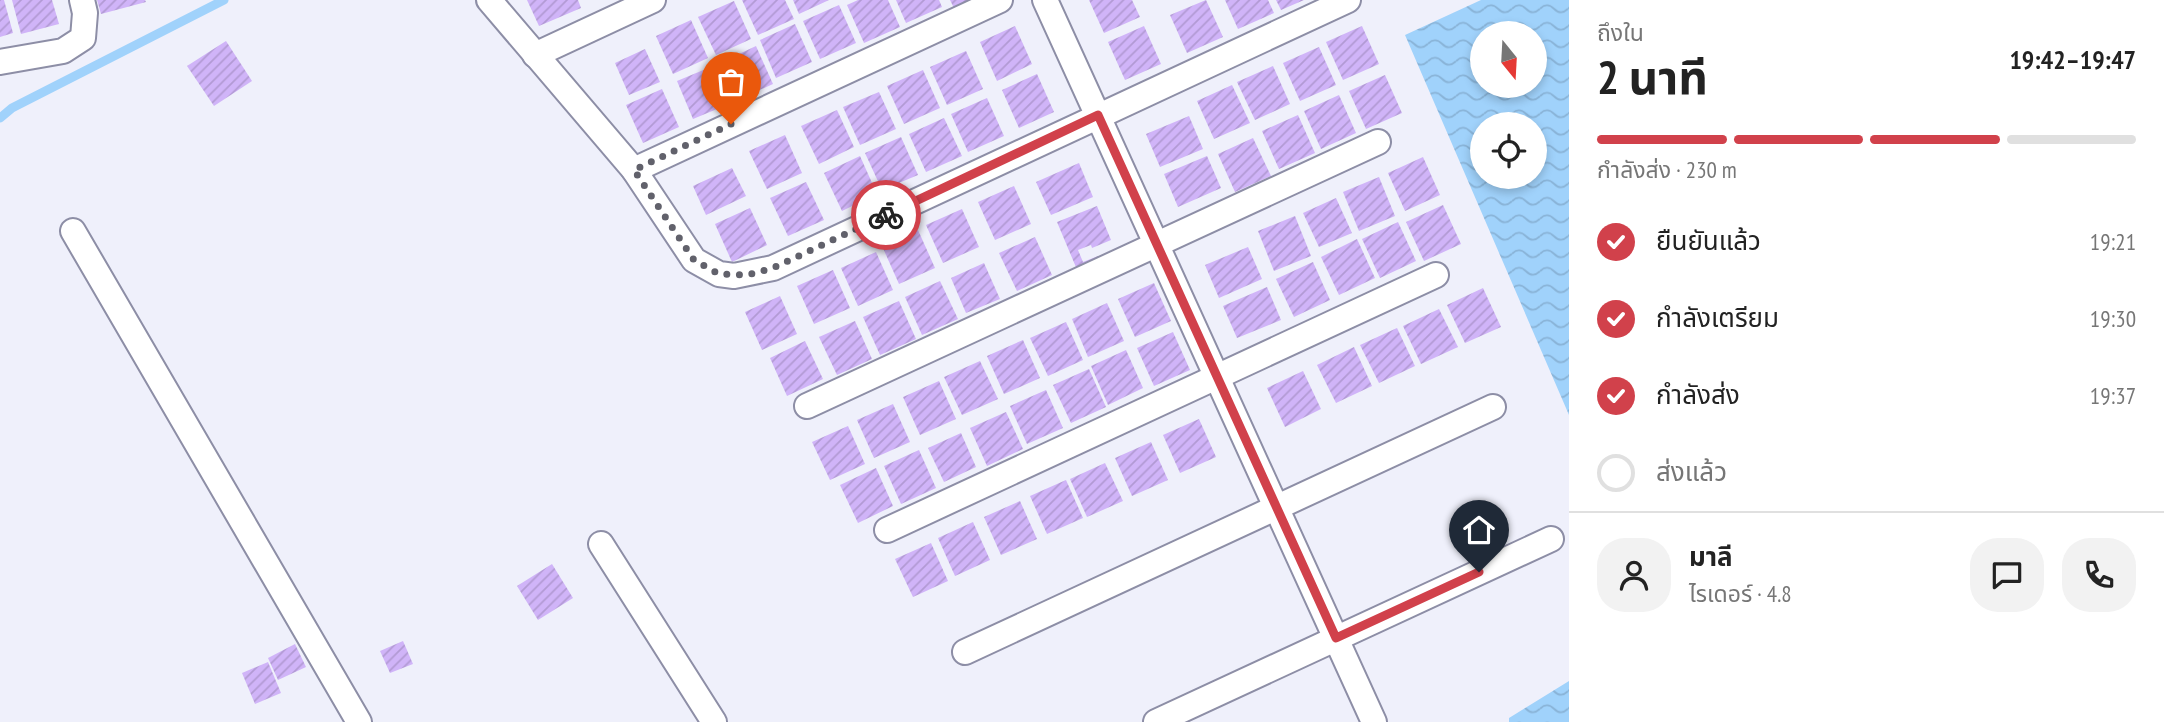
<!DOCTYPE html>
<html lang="th">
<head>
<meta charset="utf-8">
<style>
	:root { --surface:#fff; --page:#f2f2f2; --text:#222; --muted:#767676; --line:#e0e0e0; --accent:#d1414b }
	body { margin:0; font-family:"PT Sans Narrow","Noto Sans Thai",sans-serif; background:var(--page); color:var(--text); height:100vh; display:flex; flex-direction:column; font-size:26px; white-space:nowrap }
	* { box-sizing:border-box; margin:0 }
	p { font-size:23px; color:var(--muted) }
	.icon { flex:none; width:38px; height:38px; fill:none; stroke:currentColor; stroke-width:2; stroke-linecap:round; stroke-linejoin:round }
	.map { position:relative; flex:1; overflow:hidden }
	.drawer { display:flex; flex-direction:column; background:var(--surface); width:595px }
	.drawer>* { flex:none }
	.needle { width:46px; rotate:162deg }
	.fabs { position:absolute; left:1470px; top:21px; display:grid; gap:14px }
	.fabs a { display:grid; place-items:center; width:77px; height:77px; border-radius:50%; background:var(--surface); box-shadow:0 4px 10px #0003; font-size:35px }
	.pin { position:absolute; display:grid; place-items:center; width:60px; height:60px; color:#fff; margin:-72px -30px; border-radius:50% 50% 50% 0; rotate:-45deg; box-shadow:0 0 7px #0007 }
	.pin .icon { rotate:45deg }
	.courier { position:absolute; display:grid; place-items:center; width:70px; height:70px; margin:-35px; border:5px solid #d1414b; border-radius:50%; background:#fff; color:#222; box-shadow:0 2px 9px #0007 }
	.summary em { font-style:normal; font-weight:700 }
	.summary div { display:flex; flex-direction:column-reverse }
	.summary { display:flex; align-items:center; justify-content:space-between; height:119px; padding:0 28px }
	h1 { font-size:46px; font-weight:700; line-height:52px }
	.bar { display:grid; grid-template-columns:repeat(4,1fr); gap:10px 7px; align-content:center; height:84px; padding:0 28px }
	.bar i { height:9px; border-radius:5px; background:var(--line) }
	.bar .selected { background:var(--accent) }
	.bar p { grid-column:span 4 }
	.line { display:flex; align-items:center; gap:18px; padding:0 28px; border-top:2px solid var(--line) }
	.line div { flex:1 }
	.round { display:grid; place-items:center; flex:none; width:74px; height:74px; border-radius:28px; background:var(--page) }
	ol { padding:0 28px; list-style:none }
	li { display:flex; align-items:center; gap:21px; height:77px }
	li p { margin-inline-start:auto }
	li .icon { padding:7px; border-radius:50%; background:var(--accent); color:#fff; stroke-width:4 }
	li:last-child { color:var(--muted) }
	li i { width:38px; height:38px; border:4px solid var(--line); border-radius:50% }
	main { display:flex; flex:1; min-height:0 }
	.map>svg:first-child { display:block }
	.water { fill:url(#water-waves); fill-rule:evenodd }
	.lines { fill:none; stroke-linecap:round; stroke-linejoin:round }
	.stream { stroke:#a0d2fb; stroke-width:9 }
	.building { fill:url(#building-hatch) }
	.street-casing { stroke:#8d8ea6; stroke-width:28 }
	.street { stroke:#fff; stroke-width:24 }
	.done { stroke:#61616b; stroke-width:7; stroke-dasharray:0 12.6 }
	.route { stroke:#d1414b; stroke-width:9 }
</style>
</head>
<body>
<main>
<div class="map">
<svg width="1569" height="722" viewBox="0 0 1569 722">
	<defs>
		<pattern id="water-waves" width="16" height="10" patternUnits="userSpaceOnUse" patternTransform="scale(1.75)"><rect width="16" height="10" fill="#a0d2fb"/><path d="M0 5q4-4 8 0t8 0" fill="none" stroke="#89b3d7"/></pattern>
		<pattern id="building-hatch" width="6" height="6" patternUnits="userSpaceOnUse" patternTransform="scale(1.75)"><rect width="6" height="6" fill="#d0b4f8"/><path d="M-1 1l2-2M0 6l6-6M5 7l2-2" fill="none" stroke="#b29ad4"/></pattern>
	</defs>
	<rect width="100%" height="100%" fill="#eff0fb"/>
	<g class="water">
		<path d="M1481,0H1569V415L1405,35ZM1482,33H1535V86H1482ZM1482,124H1535V177H1482Z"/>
		<path d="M1569,681V722H1509V718Z"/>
	</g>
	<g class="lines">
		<path class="stream" d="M0,118L12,108L224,0"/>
	</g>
	<g class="building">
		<path d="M0,0H4L13,33L0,37Z"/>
		<path d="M12,0H52L59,24L21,34Z"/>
		<path d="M97,0H145L146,2L101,14Z"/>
		<path d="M527,0H578L581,8L539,26Z"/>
		<path d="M742,0H785L794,19L758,35Z"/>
		<path d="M793,0H829L799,14Z"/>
		<path d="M858,0H888L900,27L864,43L847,5Z"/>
		<path d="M896,0H939L942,7L906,23Z"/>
		<path d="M950,0H969L972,5L956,12Z"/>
		<path d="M1089,0H1132L1140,17L1104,33Z"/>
		<path d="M1206,0L1223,37L1187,53L1170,15Z"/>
		<path d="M1225,0H1268L1274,13L1238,29Z"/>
		<path d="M1276,0H1304L1281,10Z"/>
		<path d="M734,1L751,39L716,55L698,17Z"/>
		<path d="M839,5L856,43L820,59L803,21Z"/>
		<path d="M691,20L708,58L673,74L656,36Z"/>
		<path d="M795,24L812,62L776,78L760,40Z"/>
		<path d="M1015,26L1032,64L997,81L980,42Z"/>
		<path d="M1144,26L1161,64L1125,80L1108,42Z"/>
		<path d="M1362,26L1379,64L1343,80L1326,42Z"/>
		<path d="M226,41L252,81L214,106L187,66Z"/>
		<path d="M756,46L773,84L737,100L720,63Z"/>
		<path d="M1319,47L1336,85L1300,101L1283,63Z"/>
		<path d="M645,49L660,82L629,95L615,63Z"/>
		<path d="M966,51L983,89L947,105L930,67Z"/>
		<path d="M713,66L729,104L693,119L677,81Z"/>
		<path d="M1273,66L1290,104L1255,120L1237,82Z"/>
		<path d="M923,70L940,108L904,124L887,86Z"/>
		<path d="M1037,74L1054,112L1019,128L1002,90Z"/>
		<path d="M1385,75L1402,113L1366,129L1349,91Z"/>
		<path d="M1232,85L1250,123L1214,139L1197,101Z"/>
		<path d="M662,89L679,127L643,143L626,105Z"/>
		<path d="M879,92L896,129L860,145L843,107Z"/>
		<path d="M1339,95L1356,133L1321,149L1304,111Z"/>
		<path d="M987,98L1004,136L968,152L951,114Z"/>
		<path d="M837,110L854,147L819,164L801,126Z"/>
		<path d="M1298,115L1315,153L1279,169L1262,131Z"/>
		<path d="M1189,116L1203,149L1160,167L1146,134Z"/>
		<path d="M944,118L962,156L926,172L909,134Z"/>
		<path d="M785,135L802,173L767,189L749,151Z"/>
		<path d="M901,137L918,175L882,190L865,153Z"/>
		<path d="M1253,138L1271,176L1235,192L1218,154Z"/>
		<path d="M860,156L877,194L842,211L824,173Z"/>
		<path d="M1207,156L1221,188L1178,207L1164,174Z"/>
		<path d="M1423,157L1440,195L1405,211L1388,173Z"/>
		<path d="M1079,163L1093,197L1051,215L1036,182Z"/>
		<path d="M732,168L746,196L706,215L693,186Z"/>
		<path d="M1379,177L1395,216L1359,231L1343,192Z"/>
		<path d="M806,182L824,220L788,236L770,198Z"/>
		<path d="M1014,186L1031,224L995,240L978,202Z"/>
		<path d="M1336,198L1352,233L1319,247L1303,213Z"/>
		<path d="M1443,205L1461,244L1424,261L1406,222Z"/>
		<path d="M1097,206L1111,240L1092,248L1091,245L1078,250L1083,262L1098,256L1102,263L1078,272L1057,222Z"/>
		<path d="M750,208L767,245L732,262L715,224Z"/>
		<path d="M962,209L979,247L943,263L926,225Z"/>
		<path d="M1295,216L1311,256L1274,271L1258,231Z"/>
		<path d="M1398,222L1416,261L1380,278L1362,239Z"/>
		<path d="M918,230L935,268L899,284L882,246Z"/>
		<path d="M1035,237L1052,275L1017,291L999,253Z"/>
		<path d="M1357,239L1375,278L1339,295L1321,257Z"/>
		<path d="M1248,247L1262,279L1219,298L1205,265Z"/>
		<path d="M876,252L893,290L858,306L841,268Z"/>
		<path d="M1313,262L1330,300L1294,317L1276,279Z"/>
		<path d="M984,263L1000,299L966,313L951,278Z"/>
		<path d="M833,270L850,308L814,324L797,286Z"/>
		<path d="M940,281L958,319L922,335L905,297Z"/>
		<path d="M1154,283L1171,321L1135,337L1118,299Z"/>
		<path d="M1267,287L1281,320L1237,338L1223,306Z"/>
		<path d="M1483,288L1501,327L1465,343L1447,305Z"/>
		<path d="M780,296L797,334L762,350L745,312Z"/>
		<path d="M899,301L916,339L880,355L863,317Z"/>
		<path d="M1107,303L1124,341L1088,357L1072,319Z"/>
		<path d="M1439,309L1458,347L1421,364L1403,326Z"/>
		<path d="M855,321L872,359L837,375L819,337Z"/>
		<path d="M1066,322L1083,360L1048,376L1030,338Z"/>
		<path d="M1397,328L1415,366L1379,383L1360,345Z"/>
		<path d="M1173,332L1190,370L1154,386L1137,348Z"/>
		<path d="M1023,340L1040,378L1004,394L987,356Z"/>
		<path d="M805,341L823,379L787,396L770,358Z"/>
		<path d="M1354,347L1372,386L1336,403L1317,365Z"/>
		<path d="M1126,350L1143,388L1108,405L1091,366Z"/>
		<path d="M980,361L998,399L962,415L944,377Z"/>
		<path d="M1089,369L1106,407L1071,423L1053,385Z"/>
		<path d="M1303,371L1321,409L1285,427L1267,388Z"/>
		<path d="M939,381L956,419L920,435L903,397Z"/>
		<path d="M1046,390L1063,428L1027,444L1010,406Z"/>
		<path d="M893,404L910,442L874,458L857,420Z"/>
		<path d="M1006,412L1023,449L987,466L970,428Z"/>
		<path d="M1199,419L1216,457L1180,473L1163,435Z"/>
		<path d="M848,426L865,464L830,480L812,442Z"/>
		<path d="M961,433L976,467L944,482L928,448Z"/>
		<path d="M1151,442L1168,480L1132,496L1115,458Z"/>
		<path d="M919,450L936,488L901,504L884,466Z"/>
		<path d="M1105,463L1123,501L1087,517L1070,479Z"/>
		<path d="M876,468L893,506L858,523L840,485Z"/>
		<path d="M1066,480L1083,518L1047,534L1030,496Z"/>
		<path d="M1020,501L1037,539L1001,555L984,517Z"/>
		<path d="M973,522L990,560L955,576L938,538Z"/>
		<path d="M931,543L948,581L913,597L895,559Z"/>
		<path d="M552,564L573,598L538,620L517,586Z"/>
		<path d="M403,641L413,664L390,673L380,651Z"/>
		<path d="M295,644L306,667L278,680L268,658Z"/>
		<path d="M268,662L281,693L255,704L242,673Z"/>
	</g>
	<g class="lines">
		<defs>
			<g id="street">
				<path d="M489,0L634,170L694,260L719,274L734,276L773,268L1348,0"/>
				<path d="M1045,0L1374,722"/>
				<path d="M535,55L653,0"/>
				<path d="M0,62L63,51L83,38L85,13L82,0"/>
				<path d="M634,170L1000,0"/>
				<path d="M73,231L359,722"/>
				<path d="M807,406L1378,142"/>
				<path d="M887,530L1436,275"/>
				<path d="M601,544L714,722"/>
				<path d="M965,652L1493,407"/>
				<path d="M1156,722L1551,539"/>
			</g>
		</defs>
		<use href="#street" class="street-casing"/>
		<use href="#street" class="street"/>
	</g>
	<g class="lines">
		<path class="done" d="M731,124L634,170L694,260L719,274L747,275L773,268L886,215"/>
		<path class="route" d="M886,215L1098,115L1336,638L1479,572"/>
	</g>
</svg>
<div class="fabs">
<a><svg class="needle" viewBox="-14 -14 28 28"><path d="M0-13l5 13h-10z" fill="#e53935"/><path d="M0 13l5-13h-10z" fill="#767676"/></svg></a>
<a><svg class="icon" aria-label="locate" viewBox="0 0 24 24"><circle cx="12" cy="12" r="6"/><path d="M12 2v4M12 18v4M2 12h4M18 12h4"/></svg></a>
</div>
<div class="pin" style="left:731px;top:124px;background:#ea580c"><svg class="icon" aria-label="bag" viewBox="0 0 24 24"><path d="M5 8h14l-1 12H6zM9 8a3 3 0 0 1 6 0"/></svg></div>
<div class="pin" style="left:1479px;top:572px;background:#1f2937"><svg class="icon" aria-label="home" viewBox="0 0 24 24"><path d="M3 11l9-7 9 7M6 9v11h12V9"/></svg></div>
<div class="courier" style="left:886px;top:215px"><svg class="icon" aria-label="bike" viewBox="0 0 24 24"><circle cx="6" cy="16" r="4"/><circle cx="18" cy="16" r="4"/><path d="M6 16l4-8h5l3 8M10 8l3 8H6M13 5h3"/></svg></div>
</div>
<section class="drawer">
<div class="summary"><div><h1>2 นาที</h1><p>ถึงใน</p></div><em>19:42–19:47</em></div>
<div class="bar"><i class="selected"></i><i class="selected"></i><i class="selected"></i><i></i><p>กำลังส่ง · 230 m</p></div>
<ol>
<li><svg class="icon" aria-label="check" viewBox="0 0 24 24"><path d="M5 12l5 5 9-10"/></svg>ยืนยันแล้ว<p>19:21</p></li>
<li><svg class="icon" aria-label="check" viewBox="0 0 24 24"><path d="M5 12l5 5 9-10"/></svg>กำลังเตรียม<p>19:30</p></li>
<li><svg class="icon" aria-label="check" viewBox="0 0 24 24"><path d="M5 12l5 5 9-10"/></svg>กำลังส่ง<p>19:37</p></li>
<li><i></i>ส่งแล้ว</li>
</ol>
<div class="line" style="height:126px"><a class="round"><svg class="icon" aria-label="person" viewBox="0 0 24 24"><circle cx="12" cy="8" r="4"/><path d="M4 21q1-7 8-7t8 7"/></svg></a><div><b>มาลี</b><p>ไรเดอร์ · 4.8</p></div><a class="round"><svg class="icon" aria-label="chat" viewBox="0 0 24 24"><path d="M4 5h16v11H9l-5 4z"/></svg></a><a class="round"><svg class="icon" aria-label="phone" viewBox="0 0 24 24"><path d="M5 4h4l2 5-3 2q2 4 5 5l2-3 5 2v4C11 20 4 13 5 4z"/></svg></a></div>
</section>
</main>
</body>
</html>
